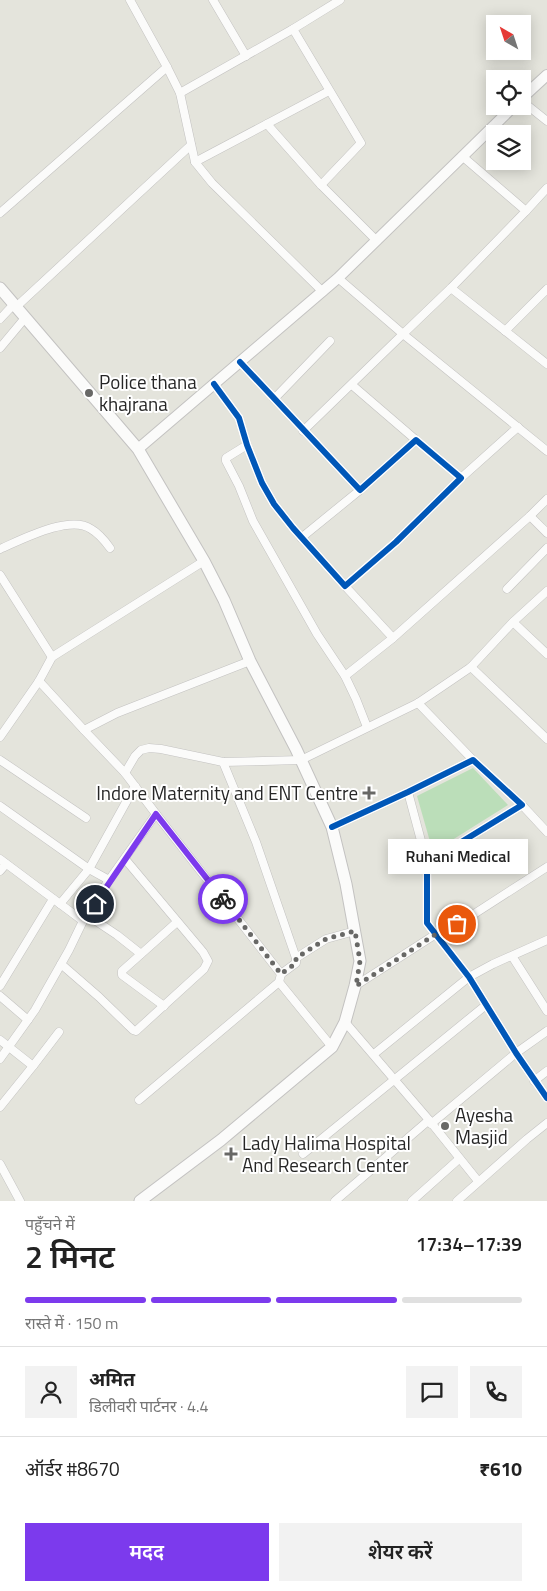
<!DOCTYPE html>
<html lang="hi">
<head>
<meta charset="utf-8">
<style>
	:root { --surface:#fff; --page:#f2f2f2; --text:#222; --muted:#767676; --line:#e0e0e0; --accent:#7c3aed }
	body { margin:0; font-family:"Titillium Web","Noto Sans Devanagari",sans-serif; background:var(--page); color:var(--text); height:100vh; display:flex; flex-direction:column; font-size:19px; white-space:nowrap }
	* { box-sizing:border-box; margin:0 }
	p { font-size:16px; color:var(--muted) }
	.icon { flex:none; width:28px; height:28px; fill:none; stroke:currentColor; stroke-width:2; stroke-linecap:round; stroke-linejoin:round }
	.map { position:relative; height:1201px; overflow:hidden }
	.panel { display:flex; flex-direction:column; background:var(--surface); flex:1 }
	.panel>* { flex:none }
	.needle { width:32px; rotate:321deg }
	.buttons { position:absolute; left:486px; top:15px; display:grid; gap:10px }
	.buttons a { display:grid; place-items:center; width:45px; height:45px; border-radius:0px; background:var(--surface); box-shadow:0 2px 12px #0003; font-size:25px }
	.pin { position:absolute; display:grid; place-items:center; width:42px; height:42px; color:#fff; margin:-21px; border:2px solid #fff; border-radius:50%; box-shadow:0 1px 5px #0007 }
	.courier { position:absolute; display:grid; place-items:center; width:50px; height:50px; margin:-25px; border:4px solid #7c3aed; border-radius:50%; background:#fff; color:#222; box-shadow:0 1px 6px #0007 }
	.bubble { position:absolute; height:35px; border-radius:0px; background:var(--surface); box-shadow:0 2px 12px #0003; font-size:16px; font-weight:600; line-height:35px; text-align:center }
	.summary em { font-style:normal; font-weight:600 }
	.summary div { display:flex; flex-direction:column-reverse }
	.summary { display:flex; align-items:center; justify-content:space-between; height:85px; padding:0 25px }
	h1 { font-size:32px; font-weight:600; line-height:38px }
	.bar { display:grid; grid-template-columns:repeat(4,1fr); gap:8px 5px; align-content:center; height:60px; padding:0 25px }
	.bar i { height:6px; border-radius:4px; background:var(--line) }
	.bar .selected { background:var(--accent) }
	.bar p { grid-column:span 4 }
	.line { display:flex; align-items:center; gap:12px; padding:0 25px; border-top:1px solid var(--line) }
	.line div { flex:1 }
	.round { display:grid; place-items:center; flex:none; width:52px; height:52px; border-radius:0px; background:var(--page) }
	.cta { display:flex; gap:10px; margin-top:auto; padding:10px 25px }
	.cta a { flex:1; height:58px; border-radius:0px; background:var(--accent); color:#fff; font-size:20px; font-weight:600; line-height:58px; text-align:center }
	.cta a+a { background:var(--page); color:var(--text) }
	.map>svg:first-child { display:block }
	.green { fill:#bbdeb9 }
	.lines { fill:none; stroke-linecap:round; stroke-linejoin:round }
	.minor-casing { stroke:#c3c2c1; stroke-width:9 }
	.tertiary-casing { stroke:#c3c2c1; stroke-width:12 }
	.secondary-casing { stroke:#c3c2c1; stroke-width:13 }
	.minor { stroke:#fbfbfa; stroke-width:8 }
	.tertiary { stroke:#fbfbfa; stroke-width:10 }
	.secondary { stroke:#fbfbfa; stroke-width:11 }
	.cycleway-casing { stroke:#fff; stroke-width:9 }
	.cycleway { stroke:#0057b8; stroke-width:6 }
	.done { stroke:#686866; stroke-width:5; stroke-dasharray:0 9 }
	.route { stroke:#7c3aed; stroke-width:6 }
	.poi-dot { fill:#686866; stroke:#fff; stroke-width:2 }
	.labels { text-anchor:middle; stroke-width:4; stroke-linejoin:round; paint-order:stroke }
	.poi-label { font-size:19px; fill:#262626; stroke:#fff; text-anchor:start }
</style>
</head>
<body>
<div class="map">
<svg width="547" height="1201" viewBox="0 0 547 1201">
	<rect width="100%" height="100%" fill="#e4e4dc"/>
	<path class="green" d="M473,768L508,805L433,852L417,796Z"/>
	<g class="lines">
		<defs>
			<g id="minor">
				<path d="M130,0L167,67L180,93L195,162L212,183L323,292"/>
				<path d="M213,0L246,56"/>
				<path d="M293,29L361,143L321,185"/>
				<path d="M180,93L293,29L340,0"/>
				<path d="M522,101L547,121"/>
				<path d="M267,124L321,185L377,241"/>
				<path d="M195,162L329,91"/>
				<path d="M526,211L547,188"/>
				<path d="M0,213L167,67"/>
				<path d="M338,278L403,334L451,288L526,211L462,156"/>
				<path d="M451,288L547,364"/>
				<path d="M16,307L191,145"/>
				<path d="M0,319L14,304"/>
				<path d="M505,331L547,289"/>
				<path d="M0,348L25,318"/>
				<path d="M214,384L239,418L247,445L262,483L274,504L293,528L345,586L396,542L461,478L416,440L360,490L240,362"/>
				<path d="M352,385L416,440"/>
				<path d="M274,399L330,341"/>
				<path d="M303,431L403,334L547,451"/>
				<path d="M247,445L226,458V461L239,486L253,521L317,634L345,676L356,699L367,727"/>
				<path d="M461,478L518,427"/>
				<path d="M530,516L547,533"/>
				<path d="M301,538L360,490"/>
				<path d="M0,549C21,540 70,514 91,529C98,533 105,541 110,548"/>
				<path d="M0,575L52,657"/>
				<path d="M345,586L393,638"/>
				<path d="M507,589L547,548"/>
				<path d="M513,622L547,654"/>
				<path d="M471,667L547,739"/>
				<path d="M345,676L393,638L530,516L547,499"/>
				<path d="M39,681L84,730L117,713L250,661"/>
				<path d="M418,703L473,760"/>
				<path d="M84,730L125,773L156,814L281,974L279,982L139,1100"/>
				<path d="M0,737L39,681L52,657L204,561"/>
				<path d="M0,760L86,818"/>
				<path d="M223,762L256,842L296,958"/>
				<path d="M125,773L135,756L141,750L149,748L161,749L223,762L301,760L418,703L471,667L513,622L547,591"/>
				<path d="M408,792L427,863"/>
				<path d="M522,805L547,832"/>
				<path d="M0,806L89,869L109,880L83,921L69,950L35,1010L0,1059"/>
				<path d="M332,827L408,792L473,760L522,805L427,863V923L469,977L516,1053L547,1098"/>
				<path d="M0,859L83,921"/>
				<path d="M0,871L6,864"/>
				<path d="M109,880L156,814"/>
				<path d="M60,904L89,869L135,786"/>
				<path d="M87,915L117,935L141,954"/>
				<path d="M512,956L547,1011"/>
				<path d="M61,964L99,997L133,1030L136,1031L204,969L208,961L203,952L125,859"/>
				<path d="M281,974L296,963V958L326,939L355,931"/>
				<path d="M279,982L332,1047"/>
				<path d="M0,986L53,899"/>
				<path d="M355,986L436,934L457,925L547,867"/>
				<path d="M0,996L28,1020"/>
				<path d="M164,1006L122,975V971L177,922"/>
				<path d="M345,1022L429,1120L478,1181"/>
				<path d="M0,1040L33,1066"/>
				<path d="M374,1054L469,977L493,964L547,940"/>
				<path d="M534,1081L547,1071"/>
				<path d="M0,1107L33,1066L59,1032"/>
				<path d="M431,1124L516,1053L547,1031"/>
				<path d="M303,1154L486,1005"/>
				<path d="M0,1164L20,1201"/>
				<path d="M335,1201L429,1120"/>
				<path d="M412,1201L459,1159"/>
				<path d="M457,1201L527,1139L547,1123"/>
			</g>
			<g id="tertiary">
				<path d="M522,98L547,75"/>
				<path d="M138,449L338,278L514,106"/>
			</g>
			<path id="secondary" d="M0,288L138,449L204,561L224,600L250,661L296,749L332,827L346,884L360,961L355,986L345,1022L332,1047L221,1140L140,1201"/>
		</defs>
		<use href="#minor" class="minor-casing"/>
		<use href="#tertiary" class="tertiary-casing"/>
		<use href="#secondary" class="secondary-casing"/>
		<use href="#minor" class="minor"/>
		<use href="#tertiary" class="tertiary"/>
		<use href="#secondary" class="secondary"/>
		<defs>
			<g id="cycleway">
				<path d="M214,384L239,418L247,445L262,483L274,504L293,528L345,586L396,542L461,478L416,440L360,490L240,362"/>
				<path d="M332,827L408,792L473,760L522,805L427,863V923L469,977L516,1053L547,1098"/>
			</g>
		</defs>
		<use href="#cycleway" class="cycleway-casing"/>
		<use href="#cycleway" class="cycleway"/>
	</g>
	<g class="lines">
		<path class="done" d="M223,899L281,974L296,963V958L326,939L355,931L360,961L356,986L436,934L457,924"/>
		<path class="route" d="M95,904L156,814L223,899"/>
	</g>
	<g class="poi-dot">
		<circle cx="89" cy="393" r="5"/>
		<path d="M366.5 785.5h5v5h5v5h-5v5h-5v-5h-5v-5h5z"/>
		<circle cx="445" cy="1126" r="5"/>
		<path d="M228.5 1146.5h5v5h5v5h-5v5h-5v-5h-5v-5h5z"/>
	</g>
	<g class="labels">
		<g class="poi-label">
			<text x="99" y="389">Police thana<tspan x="99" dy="22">khajrana</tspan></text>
			<text x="358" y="800" text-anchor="end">Indore Maternity and ENT Centre</text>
			<text x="455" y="1122">Ayesha<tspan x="455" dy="22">Masjid</tspan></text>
			<text x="242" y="1150">Lady Halima Hospital<tspan x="242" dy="22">And Research Center</tspan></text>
		</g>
	</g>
</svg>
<div class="buttons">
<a><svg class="needle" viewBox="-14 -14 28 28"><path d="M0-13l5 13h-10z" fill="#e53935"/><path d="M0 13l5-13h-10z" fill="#767676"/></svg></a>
<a><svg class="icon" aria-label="locate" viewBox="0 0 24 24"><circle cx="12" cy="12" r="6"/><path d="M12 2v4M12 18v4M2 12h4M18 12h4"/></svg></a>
<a><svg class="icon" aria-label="layers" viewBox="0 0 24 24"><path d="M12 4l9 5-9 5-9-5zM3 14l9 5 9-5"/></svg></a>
</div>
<div class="pin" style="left:457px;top:924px;background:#ea580c"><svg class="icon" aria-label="bag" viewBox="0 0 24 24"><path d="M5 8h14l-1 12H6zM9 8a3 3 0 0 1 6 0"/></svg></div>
<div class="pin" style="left:95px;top:904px;background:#1f2937"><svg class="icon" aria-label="home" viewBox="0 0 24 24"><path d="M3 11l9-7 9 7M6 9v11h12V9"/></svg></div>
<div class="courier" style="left:223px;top:899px"><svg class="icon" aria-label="bike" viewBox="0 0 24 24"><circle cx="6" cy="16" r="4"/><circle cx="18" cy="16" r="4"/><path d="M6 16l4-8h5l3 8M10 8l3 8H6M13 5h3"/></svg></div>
<div class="bubble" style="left:388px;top:839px;width:140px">Ruhani Medical</div>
</div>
<section class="panel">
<div class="summary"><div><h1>2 मिनट</h1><p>पहुँचने में</p></div><em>17:34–17:39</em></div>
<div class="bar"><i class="selected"></i><i class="selected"></i><i class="selected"></i><i></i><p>रास्ते में · 150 m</p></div>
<div class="line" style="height:90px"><a class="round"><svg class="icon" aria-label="person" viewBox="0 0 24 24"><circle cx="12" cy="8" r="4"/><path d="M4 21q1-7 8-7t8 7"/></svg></a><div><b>अमित</b><p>डिलीवरी पार्टनर · 4.4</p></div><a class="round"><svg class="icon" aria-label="chat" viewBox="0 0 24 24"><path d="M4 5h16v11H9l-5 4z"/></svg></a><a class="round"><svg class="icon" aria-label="phone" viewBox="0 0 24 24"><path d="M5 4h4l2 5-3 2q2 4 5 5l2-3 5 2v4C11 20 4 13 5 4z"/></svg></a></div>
<div class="line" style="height:65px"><div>ऑर्डर #8670</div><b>₹610</b></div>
<div class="cta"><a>मदद</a><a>शेयर करें</a></div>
</section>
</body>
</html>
